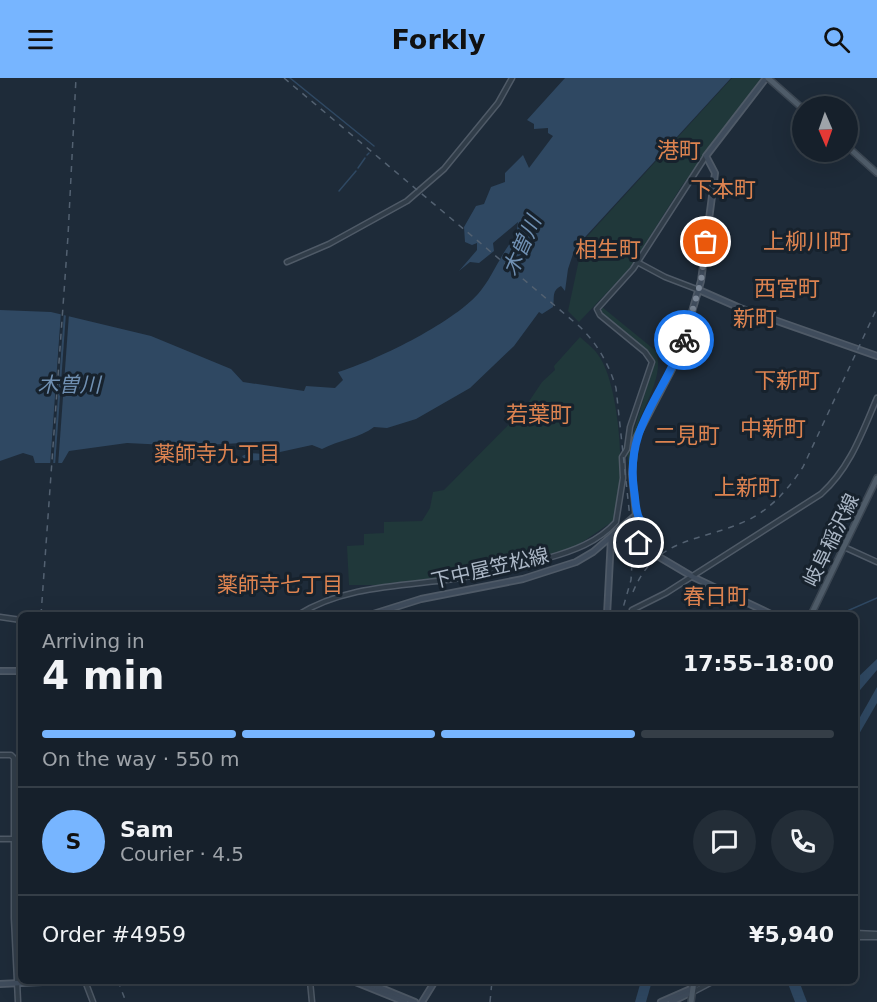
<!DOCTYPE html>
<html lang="en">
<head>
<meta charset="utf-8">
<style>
	:root { --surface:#16202b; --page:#232d37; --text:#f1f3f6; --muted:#9ea3a9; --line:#353e47; --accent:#77b5ff }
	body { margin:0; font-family:"DejaVu Sans","Noto Sans JP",sans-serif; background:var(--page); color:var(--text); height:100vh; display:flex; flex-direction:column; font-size:22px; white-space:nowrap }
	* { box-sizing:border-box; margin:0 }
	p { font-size:20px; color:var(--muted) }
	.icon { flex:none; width:33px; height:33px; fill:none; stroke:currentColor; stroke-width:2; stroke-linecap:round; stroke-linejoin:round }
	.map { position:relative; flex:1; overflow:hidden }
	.panel { position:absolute; left:18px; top:534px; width:840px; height:372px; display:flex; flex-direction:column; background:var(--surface); border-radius:9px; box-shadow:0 6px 24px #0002,0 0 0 2px var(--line) }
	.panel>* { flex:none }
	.needle { width:39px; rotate:178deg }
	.fabs { position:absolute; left:792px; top:18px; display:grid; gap:12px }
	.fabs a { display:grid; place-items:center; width:66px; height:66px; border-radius:50%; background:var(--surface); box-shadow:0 6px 24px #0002,0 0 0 2px var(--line); font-size:30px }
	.pin { position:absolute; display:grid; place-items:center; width:51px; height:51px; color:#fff; margin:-26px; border:3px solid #fff; border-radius:50%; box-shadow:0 2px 6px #0007 }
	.courier { position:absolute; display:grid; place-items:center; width:60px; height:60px; margin:-30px; border:4px solid #1a73e8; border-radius:50%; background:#fff; color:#222; box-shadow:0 2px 8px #0007 }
	.headline em { font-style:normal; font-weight:700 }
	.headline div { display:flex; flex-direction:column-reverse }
	.headline { display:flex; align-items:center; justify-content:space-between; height:102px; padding:0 24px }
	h1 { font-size:39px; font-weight:700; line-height:45px }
	.bar { display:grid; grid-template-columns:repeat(4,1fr); gap:9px 6px; align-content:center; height:72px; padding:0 24px }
	.bar i { height:8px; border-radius:4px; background:var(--line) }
	.bar .active { background:var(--accent) }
	.bar p { grid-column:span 4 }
	.line { display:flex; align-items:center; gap:15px; padding:0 24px; border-top:2px solid var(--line) }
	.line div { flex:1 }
	.round { display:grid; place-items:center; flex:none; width:63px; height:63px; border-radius:32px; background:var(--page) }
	header { display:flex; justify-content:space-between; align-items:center; height:78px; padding:0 24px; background:var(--accent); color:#111; font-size:27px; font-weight:700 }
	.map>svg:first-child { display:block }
	.green { fill:#20383a }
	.water { fill:#2f4862 }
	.pier { fill:#1e2b39 }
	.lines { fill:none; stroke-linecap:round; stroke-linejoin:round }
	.stream { stroke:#2f4862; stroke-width:1.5 }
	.tertiary-casing { stroke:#4f5a67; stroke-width:7 }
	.secondary-casing { stroke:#4f5a67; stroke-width:8 }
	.primary-casing { stroke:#3b4652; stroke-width:8 }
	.tertiary { stroke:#313d49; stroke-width:4 }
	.secondary { stroke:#3f4c5c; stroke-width:4.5 }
	.primary { stroke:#4f5c69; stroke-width:5 }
	.rail { stroke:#536171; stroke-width:1.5; stroke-dasharray:6 6; stroke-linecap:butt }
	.done { stroke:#7a8695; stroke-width:6; stroke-dasharray:0 10.8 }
	.route { stroke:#1a73e8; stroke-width:8 }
	.labels { text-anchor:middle; stroke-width:6; stroke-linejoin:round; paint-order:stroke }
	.street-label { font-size:20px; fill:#abb7c6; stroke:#17222d }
	.water-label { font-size:21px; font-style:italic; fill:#7090b2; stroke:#17222d }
	.neighbourhood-label { font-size:21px; fill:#dd8350; stroke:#17222d }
	.quarter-label { font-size:22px; fill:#dd8350; stroke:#17222d }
</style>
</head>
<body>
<header><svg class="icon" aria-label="menu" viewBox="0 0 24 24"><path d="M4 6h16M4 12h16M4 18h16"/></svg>Forkly<svg class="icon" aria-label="search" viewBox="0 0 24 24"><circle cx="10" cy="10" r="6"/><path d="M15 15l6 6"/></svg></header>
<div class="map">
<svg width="877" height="924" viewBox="0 0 877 924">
	<rect width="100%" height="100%" fill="#1e2b39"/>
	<g class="green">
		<path d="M732,0H761L681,109L630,190L579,244L568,233L583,163Z"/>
		<path d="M602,229L656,273C666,302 637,334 634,362C631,379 633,397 632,414L627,375L654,286L650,275L602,235Z"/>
		<path d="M580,259C589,267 597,273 602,283C620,316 627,408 613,443L574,470L532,482L428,501L382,507H349L347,468L364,467V456L384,455V444L422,443L430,430L433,414L444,412L524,331L542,304L555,292L554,288Z"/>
	</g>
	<g class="water">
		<path d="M565,0H731L575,170L568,191L565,213L561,208C551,213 555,220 553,229L542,236L539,234L514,268L470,310L416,341L387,350L374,349C360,360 339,362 322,371L312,367L280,374L272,381L246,383L242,378L249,375L263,376L268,368L279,363L187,368L127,365L69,373L62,385H35L33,378L23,375L0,383V232L51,234L151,258L231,291L243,304L304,313L306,308L335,310L343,302L338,294C375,283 451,246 478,216C493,199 501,174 516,158L518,144L493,165L494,173L479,185L470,184L459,193L477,172V165L472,167L465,164L464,149L476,128L484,126L491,109L505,104V95L523,77L529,90L553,58L548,55V50L534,51V46L527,42Z"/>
		<path d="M877,581V592L855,618V602Z"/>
		<path d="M877,609V625L855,663V648Z"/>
		<path d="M641,903H652L646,924H635Z"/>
		<path d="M787,903H799L807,924H795Z"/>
	</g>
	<g class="pier">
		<path d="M61,234H64L53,388H50Z"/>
		<path d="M66,235L69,236L58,388H55Z"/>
	</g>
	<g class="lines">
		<g class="stream">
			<path d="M290,0L374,68"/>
			<path d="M367,77L369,75"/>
			<path d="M358,90L365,80"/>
			<path d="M339,113L356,93"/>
			<path d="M838,537L877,520"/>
		</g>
		<defs>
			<g id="tertiary">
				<path d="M287,184L329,166L407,123L444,91L498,25L512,0"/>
				<path d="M637,184L665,199L699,212"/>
				<path d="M844,469L877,484"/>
				<path d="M632,532L666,515L821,416C850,390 862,355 877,320"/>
				<path d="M298,537C343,508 402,508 454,501C485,496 517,489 548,480C573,473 598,464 616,444L623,400L622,379L627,371L630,349L652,284L645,274L600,237L597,231L633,191L706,78"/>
				<path d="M0,539L21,542"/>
				<path d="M0,677H11L14,680V840L18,924"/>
				<path d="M0,761H21"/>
				<path d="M855,855L877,856"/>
				<path d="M855,859H877"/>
				<path d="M85,903L93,924"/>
				<path d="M310,903L312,924"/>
				<path d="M693,909L706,903"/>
				<path d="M693,914L714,903"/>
			</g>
			<g id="secondary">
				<path d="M699,212L740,230L877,278"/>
				<path d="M636,437L641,443L639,467L693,499L773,537"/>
				<path d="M370,537L421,521L523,501L576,484L593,474L636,437L632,396L635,362L679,278L701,203L715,95L706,78L766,0"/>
				<path d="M607,537L611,460"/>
				<path d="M0,593H21"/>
				<path d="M353,903L405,924"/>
				<path d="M364,903L415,924"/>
				<path d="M0,906L64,903"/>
				<path d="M422,924L435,903"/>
				<path d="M661,924L693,910"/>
				<path d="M671,924L692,914"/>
			</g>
			<g id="primary">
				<path d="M768,0L802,30"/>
				<path d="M848,69L877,95"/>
				<path d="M811,537L877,400"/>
				<path d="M691,924L694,903"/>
			</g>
		</defs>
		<use href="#tertiary" class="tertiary-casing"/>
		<use href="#secondary" class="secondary-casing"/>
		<use href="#primary" class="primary-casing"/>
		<use href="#tertiary" class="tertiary"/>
		<use href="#secondary" class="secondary"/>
		<use href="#primary" class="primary"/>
		<g class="rail">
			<path d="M284,0L579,248C597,265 609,286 616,310L633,468L631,502L621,537"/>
			<path d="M633,514C656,457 704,464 750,441C773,429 789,410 803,389L877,230"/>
			<path d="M41,537L68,158L76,0"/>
			<path d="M118,903L126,924"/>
			<path d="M490,924L492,903"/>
		</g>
	</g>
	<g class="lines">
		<path class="done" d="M684,262L701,203L706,164"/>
		<path class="route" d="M639,465L640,442C635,433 636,424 634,412C625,349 663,318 684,262"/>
	</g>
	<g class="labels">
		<g class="street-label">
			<text transform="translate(831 462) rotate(-64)" y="7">岐阜稲沢線</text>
			<text transform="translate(490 490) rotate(-13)" y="7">下中屋笠松線</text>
		</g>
		<g class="water-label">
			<text transform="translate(522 168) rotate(-66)" y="7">木曽川</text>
			<text x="69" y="314">木曽川</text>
		</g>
		<g class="neighbourhood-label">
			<text x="217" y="383">薬師寺九丁目</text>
			<text x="280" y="514">薬師寺七丁目</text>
		</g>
		<g class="quarter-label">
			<text x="679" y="80">港町</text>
			<text x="723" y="119">下本町</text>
			<text x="807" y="171">上柳川町</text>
			<text x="608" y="179">相生町</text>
			<text x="787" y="218">西宮町</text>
			<text x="755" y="248">新町</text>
			<text x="787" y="310">下新町</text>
			<text x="539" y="344">若葉町</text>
			<text x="773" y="358">中新町</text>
			<text x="687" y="365">二見町</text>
			<text x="747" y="417">上新町</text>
			<text x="716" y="526">春日町</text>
		</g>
	</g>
</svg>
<div class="fabs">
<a><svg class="needle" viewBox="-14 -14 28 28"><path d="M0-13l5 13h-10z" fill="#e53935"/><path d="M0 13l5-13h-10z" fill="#9ea3a9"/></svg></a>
</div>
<div class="pin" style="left:706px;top:164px;background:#ea580c"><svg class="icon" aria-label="bag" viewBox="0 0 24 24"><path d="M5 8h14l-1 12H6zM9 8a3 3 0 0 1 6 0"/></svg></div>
<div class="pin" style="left:639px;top:465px;background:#1f2937"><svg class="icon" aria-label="home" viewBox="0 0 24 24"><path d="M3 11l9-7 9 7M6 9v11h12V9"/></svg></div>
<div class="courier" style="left:684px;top:262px"><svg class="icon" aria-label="bike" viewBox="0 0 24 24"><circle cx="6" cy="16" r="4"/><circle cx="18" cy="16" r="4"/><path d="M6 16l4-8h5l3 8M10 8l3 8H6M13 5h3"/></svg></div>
<section class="panel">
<div class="headline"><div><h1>4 min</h1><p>Arriving in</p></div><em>17:55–18:00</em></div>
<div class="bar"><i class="active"></i><i class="active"></i><i class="active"></i><i></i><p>On the way · 550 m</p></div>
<div class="line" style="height:108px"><b class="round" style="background:var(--accent);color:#111">S</b><div><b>Sam</b><p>Courier · 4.5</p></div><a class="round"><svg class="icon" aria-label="chat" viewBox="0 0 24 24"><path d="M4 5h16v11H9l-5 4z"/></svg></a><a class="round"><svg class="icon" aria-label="phone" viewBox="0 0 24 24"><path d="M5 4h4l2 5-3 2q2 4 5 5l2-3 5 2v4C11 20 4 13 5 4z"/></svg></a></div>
<div class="line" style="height:78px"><div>Order #4959</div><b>¥5,940</b></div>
</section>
</div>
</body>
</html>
